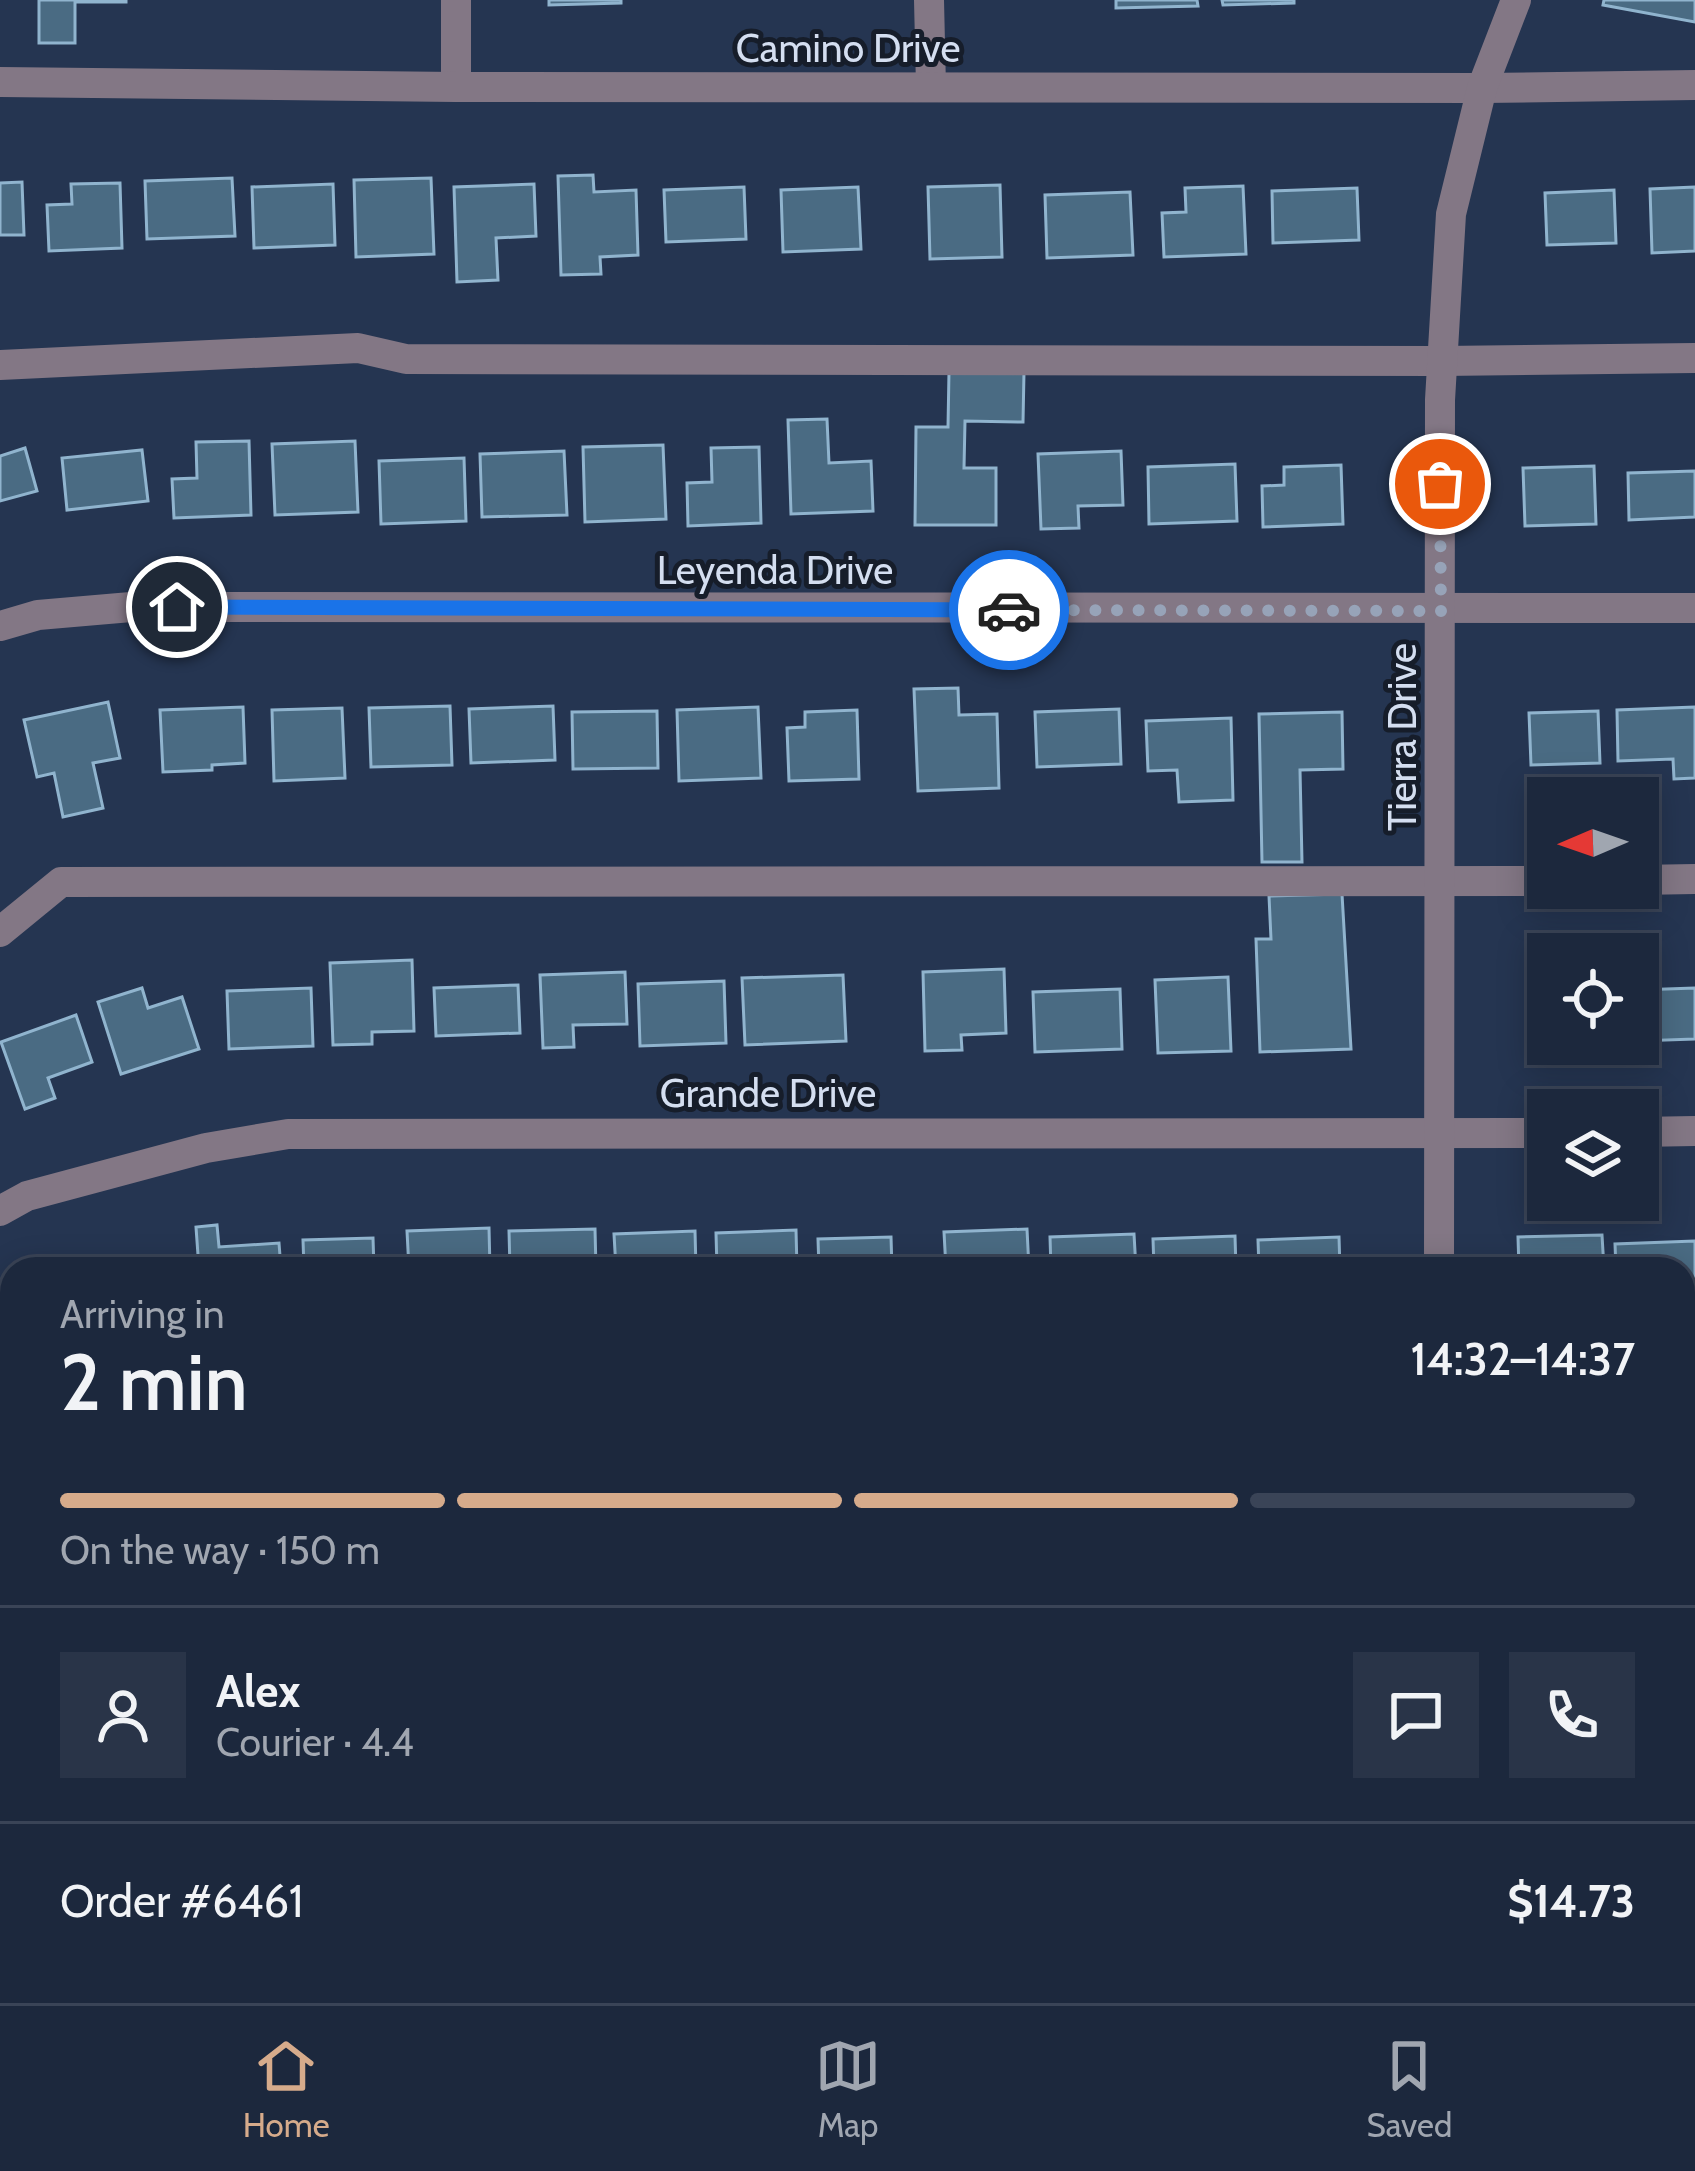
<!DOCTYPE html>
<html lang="en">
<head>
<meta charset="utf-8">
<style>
	:root { --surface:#1c283d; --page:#293448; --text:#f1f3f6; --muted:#a0a6b0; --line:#3a4457; --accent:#d6ab8b }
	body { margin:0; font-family:Cabin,sans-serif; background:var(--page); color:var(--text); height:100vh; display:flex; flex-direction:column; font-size:45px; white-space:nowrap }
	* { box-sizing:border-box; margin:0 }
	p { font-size:39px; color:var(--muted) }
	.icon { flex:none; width:66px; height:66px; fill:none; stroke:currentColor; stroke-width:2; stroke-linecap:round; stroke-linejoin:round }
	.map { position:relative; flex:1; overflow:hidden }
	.sheet { position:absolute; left:0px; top:1257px; width:1695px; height:747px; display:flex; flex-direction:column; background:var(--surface); border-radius:36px 36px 0 0; box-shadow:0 6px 30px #0003,0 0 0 3px var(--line) }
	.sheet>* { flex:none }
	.needle { width:78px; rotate:268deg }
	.fabs { position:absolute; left:1527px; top:777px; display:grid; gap:24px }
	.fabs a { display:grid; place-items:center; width:132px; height:132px; border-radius:0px; background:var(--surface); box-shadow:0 6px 30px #0003,0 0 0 3px var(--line); font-size:60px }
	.pin { position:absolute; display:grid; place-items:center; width:102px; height:102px; color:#fff; margin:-51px; border:6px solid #fff; border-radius:50%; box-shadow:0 3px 12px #0007 }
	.courier { position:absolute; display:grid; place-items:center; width:120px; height:120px; margin:-60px; border:9px solid #1a73e8; border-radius:50%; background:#fff; color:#222; box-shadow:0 3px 15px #0007 }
	.overview em { font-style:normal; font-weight:600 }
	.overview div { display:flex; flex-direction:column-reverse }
	.overview { display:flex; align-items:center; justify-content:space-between; height:204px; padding:0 60px }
	h1 { font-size:78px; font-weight:600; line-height:90px }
	.bar { display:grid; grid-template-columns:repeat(4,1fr); gap:18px 12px; align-content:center; height:144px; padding:0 60px }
	.bar i { height:15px; border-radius:9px; background:var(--line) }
	.bar .current { background:var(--accent) }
	.bar p { grid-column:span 4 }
	.line { display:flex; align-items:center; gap:30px; padding:0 60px; border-top:3px solid var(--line) }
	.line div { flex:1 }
	.round { display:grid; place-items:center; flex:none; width:126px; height:126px; border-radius:0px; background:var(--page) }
	.tabs { display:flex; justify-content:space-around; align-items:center; height:168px; border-top:3px solid var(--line); background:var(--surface); font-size:33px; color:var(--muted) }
	.tabs a { display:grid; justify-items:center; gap:6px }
	.tabs .current { color:var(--accent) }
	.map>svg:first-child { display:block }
	.building { fill:#4a6b83; stroke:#90b4ce; stroke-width:3 }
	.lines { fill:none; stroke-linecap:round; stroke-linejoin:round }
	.minor { stroke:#837785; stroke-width:30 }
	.done { stroke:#97a3b8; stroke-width:12; stroke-dasharray:0 21.6 }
	.route { stroke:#1a73e8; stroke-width:15 }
	.labels { text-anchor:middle; stroke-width:10; stroke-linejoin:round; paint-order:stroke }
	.street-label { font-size:39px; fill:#d4def0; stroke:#161d2a }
</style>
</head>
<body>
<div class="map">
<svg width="1695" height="2003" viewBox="0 0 1695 2003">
	<rect width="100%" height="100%" fill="#253551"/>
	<g class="building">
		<path d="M39,0H126V2H75V43H39Z"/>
		<path d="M549,0H621V3L549,5Z"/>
		<path d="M1116,0H1197L1198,6L1116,8Z"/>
		<path d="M1222,0H1294V3L1223,5Z"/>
		<path d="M1604,0H1695V22L1603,5Z"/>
		<path d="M593,175L594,192L636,190L638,255L600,257L601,274L561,275L558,176Z"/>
		<path d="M232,178L235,236L147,239L145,181Z"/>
		<path d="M431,178L434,254L356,257L354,180Z"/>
		<path d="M22,182L24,235H0V183Z"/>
		<path d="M120,183L122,248L49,251L47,205L72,204L71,184Z"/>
		<path d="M333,184L335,245L254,248L252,187Z"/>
		<path d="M534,184L536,236L496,238L498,280L457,282L454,187Z"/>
		<path d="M1000,185L1002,257L930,259L928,187Z"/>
		<path d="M1243,186L1246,254L1164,257L1162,213L1186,212L1185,188Z"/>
		<path d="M744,187L746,239L666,242L664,190Z"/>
		<path d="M858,187L861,249L783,252L781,190Z"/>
		<path d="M1695,187V251L1652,253L1650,189Z"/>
		<path d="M1357,188L1359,240L1273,243L1272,191Z"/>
		<path d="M1614,190L1616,243L1547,245L1545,193Z"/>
		<path d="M1130,192L1133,255L1047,258L1045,195Z"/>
		<path d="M949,372H1024L1023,422L965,421L964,468H996V525H915L916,427H948Z"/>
		<path d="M827,419L829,463L871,461L873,511L791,514L788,420Z"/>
		<path d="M249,441L251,515L174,518L172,479L197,478L196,442Z"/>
		<path d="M355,441L358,512L275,515L272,444Z"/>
		<path d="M663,445L666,519L585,522L583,447Z"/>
		<path d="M759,447L761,523L688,526L687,483L712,482L711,448Z"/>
		<path d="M25,448L37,491L0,501V456Z"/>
		<path d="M142,450L148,501L67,510L62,458Z"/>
		<path d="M564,451L567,515L482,517L480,454Z"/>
		<path d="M1121,451L1123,505L1078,506L1079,528L1041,529L1038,454Z"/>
		<path d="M464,458L466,521L381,524L379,461Z"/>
		<path d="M1235,464L1237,521L1149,524L1148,467Z"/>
		<path d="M1341,465L1343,524L1263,527L1262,486L1284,485V467Z"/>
		<path d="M1594,466L1596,524L1525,526L1523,468Z"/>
		<path d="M1695,471V517L1629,520L1628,473Z"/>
		<path d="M958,688L959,715L997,714L999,788L918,791L914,689Z"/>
		<path d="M108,702L120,758L93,763L103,808L63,817L54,773L37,777L24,720Z"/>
		<path d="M450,706L452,765L371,767L369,708Z"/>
		<path d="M553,706L555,760L471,763L469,709Z"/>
		<path d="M243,707L245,763L212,765V770L163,772L160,710Z"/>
		<path d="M758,707L761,778L679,781L677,710Z"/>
		<path d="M1695,707V778L1674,779L1673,759L1618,761L1617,710Z"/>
		<path d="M342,708L345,778L274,781L272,710Z"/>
		<path d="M1119,709L1121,764L1037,767L1035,712Z"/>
		<path d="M857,710L859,779L789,781L787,728L805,727V712Z"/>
		<path d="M657,711L658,768L573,769L572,712Z"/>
		<path d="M1598,711L1600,763L1531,765L1529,713Z"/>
		<path d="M1342,712L1343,769L1300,770L1302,862H1262L1259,714Z"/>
		<path d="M1231,718L1233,800L1179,802L1177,770L1148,771L1146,721Z"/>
		<path d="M1342,894L1351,1049L1260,1052L1256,939H1271L1269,896Z"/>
		<path d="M412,960L414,1031L372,1032V1044L333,1045L330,963Z"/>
		<path d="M1004,969L1006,1033L961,1035L962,1050L925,1051L923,972Z"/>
		<path d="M625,972L627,1024L573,1025L574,1047L543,1048L540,975Z"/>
		<path d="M843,975L846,1041L745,1045L742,978Z"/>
		<path d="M1228,977L1231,1051L1158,1053L1155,980Z"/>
		<path d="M724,981L726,1043L640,1046L638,984Z"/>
		<path d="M518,985L520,1033L436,1036L434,988Z"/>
		<path d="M142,988L148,1008L182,997L199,1049L121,1074L98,1002Z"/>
		<path d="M311,988L313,1046L229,1049L227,991Z"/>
		<path d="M1695,988V1039L1638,1041V990Z"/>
		<path d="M1120,989L1122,1049L1035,1052L1033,992Z"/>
		<path d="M1533,996H1548V1044H1535Z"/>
		<path d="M76,1015L92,1062L48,1078L55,1098L25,1109L1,1042Z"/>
		<path d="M217,1225L219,1247L279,1243L281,1269H199L196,1227Z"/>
		<path d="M489,1228L490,1269H409L407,1231Z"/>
		<path d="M595,1229L596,1269H510L509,1231Z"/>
		<path d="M1027,1229L1029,1269H946L944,1232Z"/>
		<path d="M796,1230L797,1269H717L716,1233Z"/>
		<path d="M695,1231L696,1269H616L614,1234Z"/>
		<path d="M1134,1234L1136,1269H1051L1050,1237Z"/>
		<path d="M1602,1235L1604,1269H1519L1518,1237Z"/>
		<path d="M1235,1236L1236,1269H1154L1153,1239Z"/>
		<path d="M891,1237L892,1269H819L818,1239Z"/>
		<path d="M1339,1237L1340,1269H1259L1258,1240Z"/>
		<path d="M373,1238L374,1269H304L303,1240Z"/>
		<path d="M1695,1241V1289L1683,1290V1269H1616L1615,1244Z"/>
		<path d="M12,1324V1379L0,1355V1330Z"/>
		<path d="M1683,1516H1695V1567L1683,1568Z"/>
		<path d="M12,1590L9,1659L0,1660V1591Z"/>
		<path d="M1695,1760V1811L1683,1812V1761Z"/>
	</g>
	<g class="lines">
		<g class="minor">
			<path d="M456,0V87"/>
			<path d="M929,0L931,87"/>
			<path d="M0,82L456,87L1482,88L1695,85"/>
			<path d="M0,365L358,348L406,359L1442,361L1695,358"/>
			<path d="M0,626L38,615L131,607L1695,608"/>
			<path d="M1638,880L1695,879"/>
			<path d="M0,932L61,882L1548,881"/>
			<path d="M1638,1132L1695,1131"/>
			<path d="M0,1211L27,1196L206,1148L288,1134L1548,1133"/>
			<path d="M1439,1269L1440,400L1451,214L1482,88L1516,0"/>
			<path d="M1683,1406H1695"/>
			<path d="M0,1511L12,1507"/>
			<path d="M1683,1665H1695"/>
			<path d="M0,1748L12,1745"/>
			<path d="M1683,1927H1695"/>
			<path d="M0,1965L12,1964"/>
			<path d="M1432,2003V1992"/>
		</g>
	</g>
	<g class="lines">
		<path class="done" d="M1009,610L1441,611L1440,484"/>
		<path class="route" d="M177,607L1009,610"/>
	</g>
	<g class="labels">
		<g class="street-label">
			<text x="848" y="62">Camino Drive</text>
			<text x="775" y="584">Leyenda Drive</text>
			<text transform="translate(1402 737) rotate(-90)" y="14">Tierra Drive</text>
			<text x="768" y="1107">Grande Drive</text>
		</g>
	</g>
</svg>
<div class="fabs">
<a><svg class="needle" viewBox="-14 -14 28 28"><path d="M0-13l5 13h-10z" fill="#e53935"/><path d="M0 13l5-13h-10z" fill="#a0a6b0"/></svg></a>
<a><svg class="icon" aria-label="locate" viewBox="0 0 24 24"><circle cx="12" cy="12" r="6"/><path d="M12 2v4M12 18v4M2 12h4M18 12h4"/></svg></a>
<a><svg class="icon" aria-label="layers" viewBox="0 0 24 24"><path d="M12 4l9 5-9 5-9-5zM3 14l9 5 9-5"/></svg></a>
</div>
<div class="pin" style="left:1440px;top:484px;background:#ea580c"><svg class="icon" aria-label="bag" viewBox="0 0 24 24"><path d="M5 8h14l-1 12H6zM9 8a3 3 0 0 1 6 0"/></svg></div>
<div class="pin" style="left:177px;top:607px;background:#1f2937"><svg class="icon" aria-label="home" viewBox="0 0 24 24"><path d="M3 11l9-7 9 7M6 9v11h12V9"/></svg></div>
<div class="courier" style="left:1009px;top:610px"><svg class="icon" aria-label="car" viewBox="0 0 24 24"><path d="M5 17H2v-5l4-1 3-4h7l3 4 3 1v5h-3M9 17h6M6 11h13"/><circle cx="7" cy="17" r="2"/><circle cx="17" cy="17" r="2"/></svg></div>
<section class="sheet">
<div class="overview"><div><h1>2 min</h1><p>Arriving in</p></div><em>14:32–14:37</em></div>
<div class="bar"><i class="current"></i><i class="current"></i><i class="current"></i><i></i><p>On the way · 150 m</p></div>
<div class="line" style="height:216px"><a class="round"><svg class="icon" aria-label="person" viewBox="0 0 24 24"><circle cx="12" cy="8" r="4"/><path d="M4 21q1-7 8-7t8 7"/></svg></a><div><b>Alex</b><p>Courier · 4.4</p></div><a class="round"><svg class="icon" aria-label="chat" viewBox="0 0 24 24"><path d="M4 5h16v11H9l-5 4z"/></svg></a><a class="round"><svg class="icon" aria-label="phone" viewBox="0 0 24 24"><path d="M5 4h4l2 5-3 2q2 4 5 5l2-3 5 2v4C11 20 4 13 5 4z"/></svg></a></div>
<div class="line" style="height:156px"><div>Order #6461</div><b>$14.73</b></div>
</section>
</div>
<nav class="tabs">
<a class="current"><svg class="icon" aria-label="home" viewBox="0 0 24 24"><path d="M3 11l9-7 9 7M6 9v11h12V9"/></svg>Home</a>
<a><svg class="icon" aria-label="map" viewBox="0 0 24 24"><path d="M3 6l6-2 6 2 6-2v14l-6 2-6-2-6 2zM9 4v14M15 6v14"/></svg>Map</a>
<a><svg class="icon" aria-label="saved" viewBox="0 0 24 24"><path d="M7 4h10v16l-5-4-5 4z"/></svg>Saved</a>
</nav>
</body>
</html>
